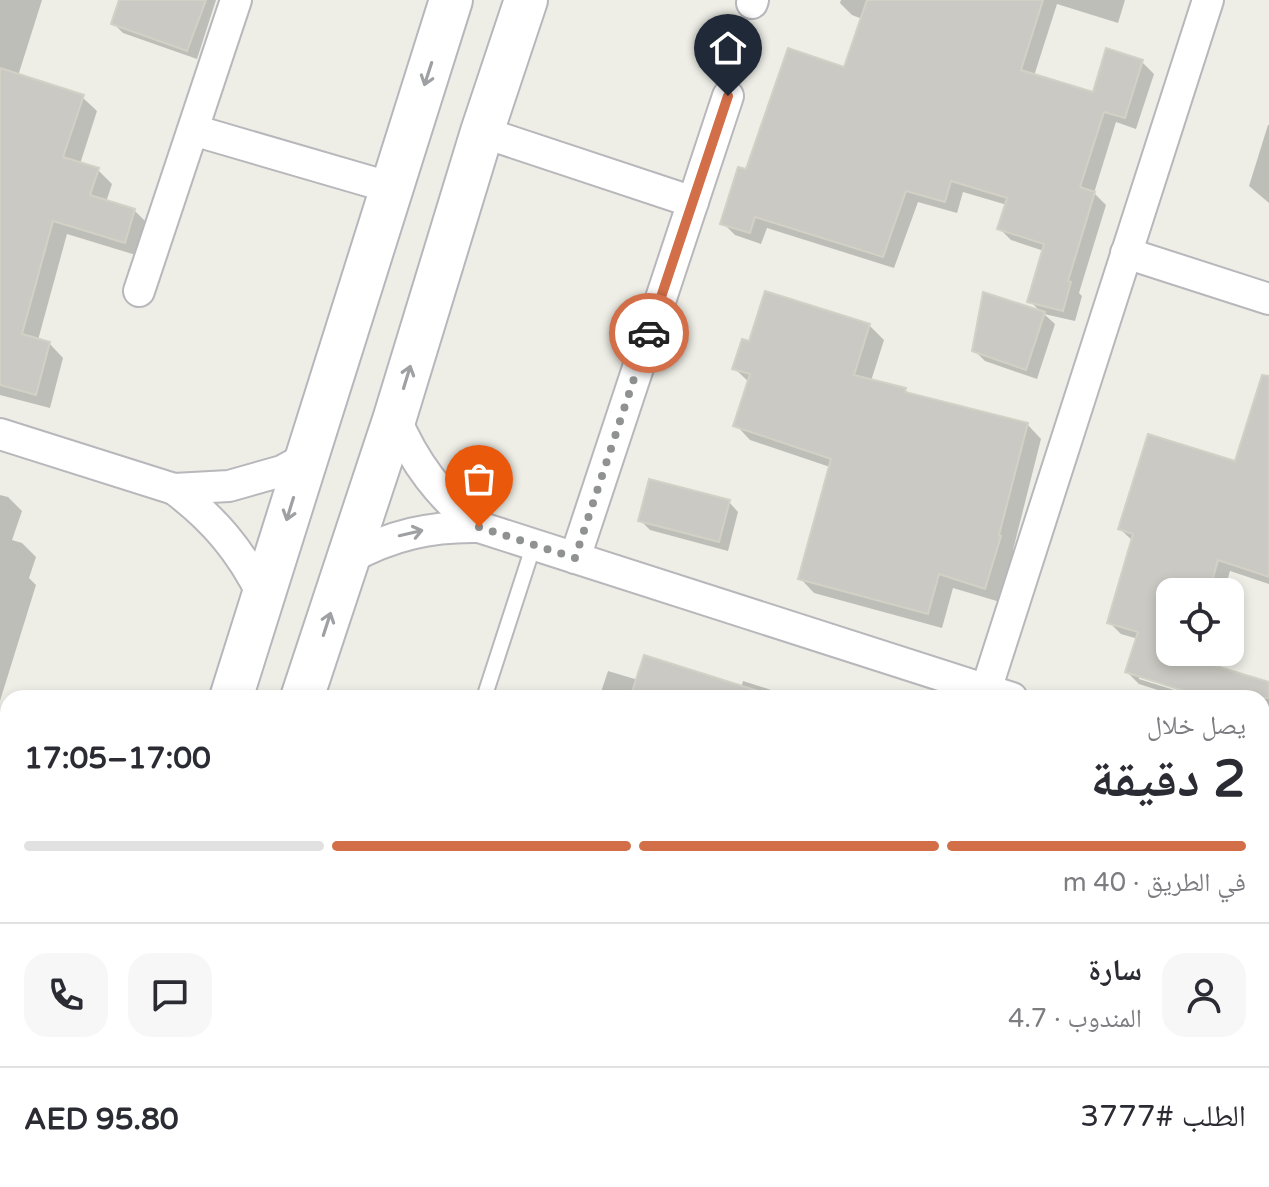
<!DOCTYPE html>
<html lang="ar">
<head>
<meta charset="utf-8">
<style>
	:root { --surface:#fff; --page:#f7f7f7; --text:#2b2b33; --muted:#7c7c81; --line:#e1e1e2; --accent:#d36f48 }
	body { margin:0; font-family:"Varela Round","Noto Naskh Arabic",sans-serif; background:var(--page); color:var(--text); direction:rtl; height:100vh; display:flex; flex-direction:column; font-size:30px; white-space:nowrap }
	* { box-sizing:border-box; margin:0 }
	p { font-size:26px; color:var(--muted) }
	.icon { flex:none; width:44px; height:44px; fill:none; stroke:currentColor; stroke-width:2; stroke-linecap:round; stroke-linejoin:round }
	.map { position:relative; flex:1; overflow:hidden; direction:ltr }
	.details { position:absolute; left:0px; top:690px; width:1270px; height:498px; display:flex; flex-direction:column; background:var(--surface); border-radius:24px 24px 0 0; box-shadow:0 4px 12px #0003; direction:rtl }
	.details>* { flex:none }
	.tools { position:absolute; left:1156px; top:578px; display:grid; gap:16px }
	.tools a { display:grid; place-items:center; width:88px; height:88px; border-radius:16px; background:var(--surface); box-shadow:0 4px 12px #0003; font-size:40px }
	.pin { position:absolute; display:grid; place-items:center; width:68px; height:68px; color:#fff; margin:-82px -34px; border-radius:50% 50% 50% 0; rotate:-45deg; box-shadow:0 0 8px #0007 }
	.pin .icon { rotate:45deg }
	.courier { position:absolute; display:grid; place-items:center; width:80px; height:80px; margin:-40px; border:6px solid #d36f48; border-radius:50%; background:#fff; color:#222; box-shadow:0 2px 10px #0007 }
	.head em { font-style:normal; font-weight:700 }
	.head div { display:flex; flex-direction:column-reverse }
	.head { display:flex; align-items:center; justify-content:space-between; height:136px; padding:0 24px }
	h1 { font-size:52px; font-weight:700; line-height:60px }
	.bar { display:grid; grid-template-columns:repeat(4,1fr); gap:12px 8px; align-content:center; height:96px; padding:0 24px }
	.bar i { height:10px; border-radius:6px; background:var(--line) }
	.bar .on { background:var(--accent) }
	.bar p { grid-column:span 4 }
	.line { display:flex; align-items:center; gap:20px; padding:0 24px; border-top:2px solid var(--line) }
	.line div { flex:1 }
	.round { display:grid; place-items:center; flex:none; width:84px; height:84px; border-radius:24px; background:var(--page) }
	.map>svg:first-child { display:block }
	.shadow { fill:#0003 }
	.building { fill:#cac9c3; stroke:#d3d1c6; stroke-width:2 }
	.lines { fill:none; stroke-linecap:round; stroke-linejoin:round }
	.service-casing { stroke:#b7b7bc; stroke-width:18 }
	.minor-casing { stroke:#b7b7bc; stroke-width:34 }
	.secondary-casing { stroke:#b5b7bc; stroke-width:46 }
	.service { stroke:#fff; stroke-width:14 }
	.minor { stroke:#fff; stroke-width:30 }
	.secondary { stroke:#fff; stroke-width:42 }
	.oneway { stroke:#9ea0a3 }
	.done { stroke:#909292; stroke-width:8; stroke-dasharray:0 14.4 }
	.route { stroke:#d36f48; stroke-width:10 }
</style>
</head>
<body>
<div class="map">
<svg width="1269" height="1187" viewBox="0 0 1269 1187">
	<rect width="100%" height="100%" fill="#eeeee7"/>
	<g class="shadow">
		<path d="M0,0H42L18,76L82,97L97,111L80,164L98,170L112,184L106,202L134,210L149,225L139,256L67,234L38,340L49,343L63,358L50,408L0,395Z"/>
		<path d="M121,0H216L197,59L123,33L113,23Z"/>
		<path d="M841,0H1125L1118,23L1057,4L1034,76L1094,94L1142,62L1154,74L1136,129L1116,122L1094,193L1106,205L1079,293L1082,296L1075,321L1044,314L1055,324L1037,379L985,361L975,351L1041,312L1030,301L1044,251L1011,240L999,228L1007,205L963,192L957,213L918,202L894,268L767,228L761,244L735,235L723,223L747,172L845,70L862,19L852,15L840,3Z"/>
		<path d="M1268,125H1269V203L1249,186Z"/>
		<path d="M869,325L884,340L871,381L905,390L910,395L1027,424L1041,439L1013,550L1015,552L1000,602L953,588L942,628L814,593L800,578L830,467L750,440L736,425L750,383L734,368L750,344Z"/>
		<path d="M1269,405V584L1230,571L1224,592H1170V652H1207L1203,664L1269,684V734L1262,732V698H1213L1139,675V679L1200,698H1183L1139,684L1127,672L1138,639L1121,634L1109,622L1133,541L1120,529L1236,463Z"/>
		<path d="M0,495L8,497L22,511L12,540L22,543L36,557L29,578L36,585L0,701Z"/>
		<path d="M729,502L738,512L728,551L650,530L640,520Z"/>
		<path d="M608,671L638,680L741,688L743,681L796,698H599Z"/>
		<path d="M1262,847L1269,849V1187H1194L1171,1180H1262Z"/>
		<path d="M477,1180H781L779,1187H474Z"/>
	</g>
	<g class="building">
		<path d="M119,0H206L187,51L111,24Z"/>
		<path d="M867,0H1043L1021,70L1093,92L1106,48L1143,60L1125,118L1104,112L1080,187L1095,192L1068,281L1071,282L1063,311L1027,302L1044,244L997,229L1007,198L951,181L945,202L906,191L883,257L755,217L750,233L720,224L738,167L746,169L788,48L844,67Z"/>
		<path d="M0,68L84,95L63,157L99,168L90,195L135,209L125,243L53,221L22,334L50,342L36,395L0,385Z"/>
		<path d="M765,291L870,324L854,375L906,388L905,392L1028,423L999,535L1001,536L985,589L939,574L928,614L798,579L831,459L733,426L750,374L732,369L742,339L749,341Z"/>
		<path d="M983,292L1045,312L1026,370L972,351Z"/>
		<path d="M1262,375L1269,376V577L1218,560L1209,592H1170V652L1269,682V698H1206L1125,672L1138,632L1107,623L1133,534L1118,529L1148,434L1235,461Z"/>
		<path d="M649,479L730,500L719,542L638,521Z"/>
		<path d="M644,655L758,691L757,698H630Z"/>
	</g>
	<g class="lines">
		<defs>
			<path id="service" d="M484,698L534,544"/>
			<g id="minor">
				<path d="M752,3L753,0"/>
				<path d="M193,130L392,188"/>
				<path d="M482,132L693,202"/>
				<path d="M1126,253L1269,299"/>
				<path d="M139,291L236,0"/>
				<path d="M395,417C414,463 440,497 479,527"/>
				<path d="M0,434L174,489L229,486L282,471L306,458"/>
				<path d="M174,489C214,519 241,551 263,596"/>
				<path d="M575,558L728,96"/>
				<path d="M348,559C391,535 431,526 479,527L1012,698"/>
				<path d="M986,690L1208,0"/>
				<path d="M1262,778L1269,781"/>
				<path d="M0,915L8,917"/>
				<path d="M0,989L8,993"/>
				<path d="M1029,1180L1051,1187"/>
				<path d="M371,1187L373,1180"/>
				<path d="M825,1187L827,1180"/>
			</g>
			<g id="secondary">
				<path d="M231,698L451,0"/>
				<path d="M302,698L395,417L482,132L526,0"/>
				<path d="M77,1187L79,1180"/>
				<path d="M147,1187L149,1180"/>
			</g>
		</defs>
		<use href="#service" class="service-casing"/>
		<use href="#minor" class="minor-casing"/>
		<use href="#secondary" class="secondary-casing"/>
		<use href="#service" class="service"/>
		<use href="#minor" class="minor"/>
		<use href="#secondary" class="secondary"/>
	</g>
	<defs><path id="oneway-shaft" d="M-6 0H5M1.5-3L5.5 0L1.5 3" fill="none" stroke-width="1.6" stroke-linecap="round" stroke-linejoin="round" transform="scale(2)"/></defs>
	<g class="oneway">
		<use href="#oneway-shaft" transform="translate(428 74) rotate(108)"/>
		<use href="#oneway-shaft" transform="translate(407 377) rotate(-73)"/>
		<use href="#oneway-shaft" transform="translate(290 509) rotate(107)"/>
		<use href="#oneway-shaft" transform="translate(411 533) rotate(-13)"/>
		<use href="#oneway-shaft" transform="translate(327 624) rotate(-72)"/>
	</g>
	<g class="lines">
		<path class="done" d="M479,527L575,558L649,333"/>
		<path class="route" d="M649,333L728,96"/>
	</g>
</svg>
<div class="tools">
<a><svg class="icon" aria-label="locate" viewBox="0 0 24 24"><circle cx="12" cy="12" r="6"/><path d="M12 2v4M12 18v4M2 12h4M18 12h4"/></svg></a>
</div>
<div class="pin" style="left:479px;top:527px;background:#ea580c"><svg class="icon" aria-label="bag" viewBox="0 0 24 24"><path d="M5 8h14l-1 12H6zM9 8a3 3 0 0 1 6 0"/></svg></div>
<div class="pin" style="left:728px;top:96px;background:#1f2937"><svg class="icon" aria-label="home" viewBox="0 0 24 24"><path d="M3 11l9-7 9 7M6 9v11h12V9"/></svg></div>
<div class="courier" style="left:649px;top:333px"><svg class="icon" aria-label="car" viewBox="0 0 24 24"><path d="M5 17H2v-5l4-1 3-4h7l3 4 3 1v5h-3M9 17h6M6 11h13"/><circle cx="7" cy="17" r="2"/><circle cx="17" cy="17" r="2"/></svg></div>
<section class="details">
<div class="head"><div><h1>2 دقيقة</h1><p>يصل خلال</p></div><em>17:00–17:05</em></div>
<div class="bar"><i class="on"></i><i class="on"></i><i class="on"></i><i></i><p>في الطريق · 40 m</p></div>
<div class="line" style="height:144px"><a class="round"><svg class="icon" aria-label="person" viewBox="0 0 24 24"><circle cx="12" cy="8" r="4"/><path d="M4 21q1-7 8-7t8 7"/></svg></a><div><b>سارة</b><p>المندوب · 4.7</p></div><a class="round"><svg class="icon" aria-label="chat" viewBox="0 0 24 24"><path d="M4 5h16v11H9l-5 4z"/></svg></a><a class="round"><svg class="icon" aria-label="phone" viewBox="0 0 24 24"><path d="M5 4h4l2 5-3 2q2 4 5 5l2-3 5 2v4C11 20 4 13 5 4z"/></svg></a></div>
<div class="line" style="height:104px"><div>الطلب #3777</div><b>AED 95.80</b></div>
</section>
</div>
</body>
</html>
